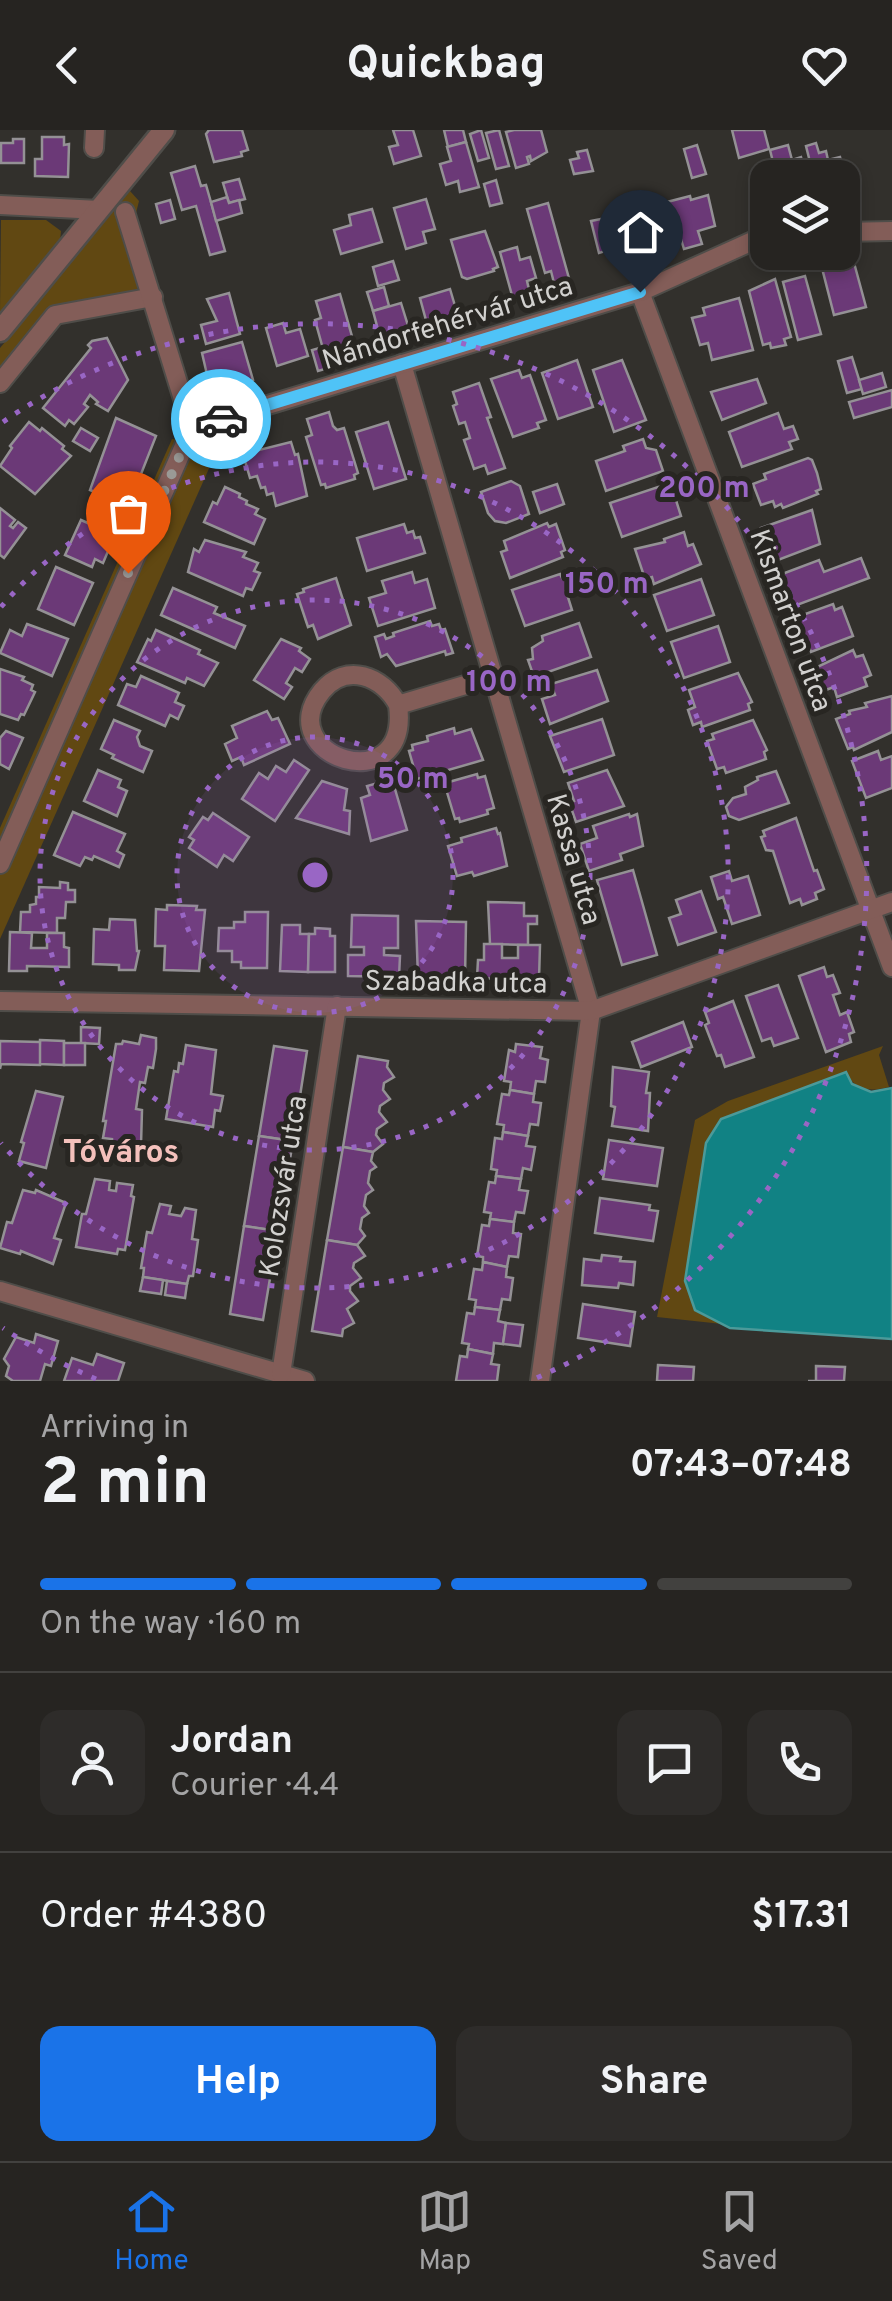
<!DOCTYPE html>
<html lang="en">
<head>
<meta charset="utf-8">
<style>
	:root { --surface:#262421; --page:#2e2c2a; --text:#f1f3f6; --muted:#a4a4a5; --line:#42413f; --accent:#1a73e8 }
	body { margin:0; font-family:Overpass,sans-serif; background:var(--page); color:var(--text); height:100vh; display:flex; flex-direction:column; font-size:38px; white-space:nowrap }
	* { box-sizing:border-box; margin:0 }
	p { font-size:32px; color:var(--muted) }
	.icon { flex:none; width:55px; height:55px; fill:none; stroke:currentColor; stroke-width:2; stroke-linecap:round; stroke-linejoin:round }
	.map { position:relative; height:1251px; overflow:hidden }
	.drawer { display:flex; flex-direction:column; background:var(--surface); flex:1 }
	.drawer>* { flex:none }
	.tools { position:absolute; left:750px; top:30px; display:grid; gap:20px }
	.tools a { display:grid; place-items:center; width:110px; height:110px; border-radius:20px; background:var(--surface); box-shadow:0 5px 15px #0003,0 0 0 2px var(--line); font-size:50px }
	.pin { position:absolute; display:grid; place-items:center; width:85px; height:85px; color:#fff; margin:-102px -42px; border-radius:50% 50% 50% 0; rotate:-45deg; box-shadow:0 0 10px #0007 }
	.pin .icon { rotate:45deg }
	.courier { position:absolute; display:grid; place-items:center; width:100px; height:100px; margin:-50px; border:8px solid #4fc3f7; border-radius:50%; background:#fff; color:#222; box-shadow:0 2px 12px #0007 }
	.summary em { font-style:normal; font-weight:700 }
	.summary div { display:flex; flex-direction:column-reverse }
	.summary { display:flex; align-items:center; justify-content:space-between; height:170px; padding:0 40px }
	h1 { font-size:65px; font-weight:700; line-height:75px }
	.bar { display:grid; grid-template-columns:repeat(4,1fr); gap:15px 10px; align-content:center; height:120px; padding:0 40px }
	.bar i { height:12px; border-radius:8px; background:var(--line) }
	.bar .active { background:var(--accent) }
	.bar p { grid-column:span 4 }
	.line { display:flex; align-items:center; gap:25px; padding:0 40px; border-top:2px solid var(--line) }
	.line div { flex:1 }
	.round { display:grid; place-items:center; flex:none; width:105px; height:105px; border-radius:20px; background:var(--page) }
	.primary-button { display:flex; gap:20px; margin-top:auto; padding:20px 40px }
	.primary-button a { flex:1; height:115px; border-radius:20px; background:var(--accent); color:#fff; font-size:40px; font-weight:700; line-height:115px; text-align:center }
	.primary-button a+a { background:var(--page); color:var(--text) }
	header { display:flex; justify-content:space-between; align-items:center; height:130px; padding:0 40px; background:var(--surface); font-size:45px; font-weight:700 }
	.tab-bar { display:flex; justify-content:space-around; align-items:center; height:140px; border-top:2px solid var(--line); background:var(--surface); font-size:28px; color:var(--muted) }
	.tab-bar a { display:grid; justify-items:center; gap:5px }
	.tab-bar .active { color:var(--accent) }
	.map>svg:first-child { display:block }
	.green { fill:#614812 }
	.water { fill:#118284; stroke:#4b9a9a; stroke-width:2.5 }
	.building { fill:#6b3977; stroke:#949195; stroke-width:2.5 }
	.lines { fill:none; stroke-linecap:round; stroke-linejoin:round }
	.minor-casing { stroke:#4f4d49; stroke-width:22 }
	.tertiary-casing { stroke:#4f4d49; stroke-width:25 }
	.minor { stroke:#835d58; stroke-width:18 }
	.tertiary { stroke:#835d58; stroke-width:20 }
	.done { stroke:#9a9996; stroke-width:10; stroke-dasharray:0 18 }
	.route { stroke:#4fc3f7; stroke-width:12 }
	.ring { fill:none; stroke:#9966c5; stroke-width:5; stroke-dasharray:5 10 }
	.labels { text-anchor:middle; stroke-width:10; stroke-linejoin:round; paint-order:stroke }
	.street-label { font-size:28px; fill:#d2d1cf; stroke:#282622 }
	.quarter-label { font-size:32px; font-weight:bold; fill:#f4c0bb; stroke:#282622 }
	.centre { fill:#9966c5; stroke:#282622; stroke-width:5 }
	.ring-label { font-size:30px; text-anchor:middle; font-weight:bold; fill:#9966c5; stroke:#282622; stroke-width:10; stroke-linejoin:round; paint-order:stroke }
</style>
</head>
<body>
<header><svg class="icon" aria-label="back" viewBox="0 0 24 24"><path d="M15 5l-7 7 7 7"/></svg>Quickbag<svg class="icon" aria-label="heart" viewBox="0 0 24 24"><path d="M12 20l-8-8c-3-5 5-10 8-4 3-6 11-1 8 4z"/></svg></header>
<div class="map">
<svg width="892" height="1251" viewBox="0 0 892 1251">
	<rect width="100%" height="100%" fill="#32302c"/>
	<g class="green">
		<path d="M130,61L139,71L135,87L141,150L137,159L46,184L0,242V218Z"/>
		<path d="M1,90H46L61,101L60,111L0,183Z"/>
		<path d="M172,309L219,316L0,809V698Z"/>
		<path d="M883,916L879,925L889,957C870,962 856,961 845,942L721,989L695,1180L722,1194L657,1187L695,990L728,971Z"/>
	</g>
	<path class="water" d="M846,942L852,954L871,962L892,958V1209L730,1198L695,1180L685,1151L706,1013L721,989Z"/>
	<g class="building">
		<path d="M209,0H242L248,20L241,22L242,26L214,32L206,4Z"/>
		<path d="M393,0H413L421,26L394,34L389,17L398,15Z"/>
		<path d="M444,0H463L466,12L448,17Z"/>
		<path d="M481,0L489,28L478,31L470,4Z"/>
		<path d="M499,0L509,36L496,39L486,3Z"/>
		<path d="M514,0H541L547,22L531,31L530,26L527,27L529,34L516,38L506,2Z"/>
		<path d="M732,0H764L769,19L739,28Z"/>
		<path d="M42,7H64V15L69,14L68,47L35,46V29H42Z"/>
		<path d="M13,9H24V33H1V13H13Z"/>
		<path d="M466,12L479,57L460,62L458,51L446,55L440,34L451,31L447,17Z"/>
		<path d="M816,13L819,23L826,21L828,30L840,27L845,46L814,48L806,16Z"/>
		<path d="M697,15L706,44L692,48L684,19Z"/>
		<path d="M788,15L792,30L801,27L806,46L777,48L770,20Z"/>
		<path d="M587,20L593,41L574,44L570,30L579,28L577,22Z"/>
		<path d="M195,36L201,56L206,55L225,121L210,125L196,76L182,80L171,43Z"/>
		<path d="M239,49L245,69L229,73L223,53Z"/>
		<path d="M496,50L502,73L490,76L484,54Z"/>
		<path d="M708,65L715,96L698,101L702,114L684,119L680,106L660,112L652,84L669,79L667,72L690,66L691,70Z"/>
		<path d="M227,67L229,73L239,70L242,83L216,91L211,72Z"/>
		<path d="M638,68L648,105L630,110L625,91L619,93L616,83L622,81L620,73Z"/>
		<path d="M426,69L435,99L423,102L426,113L406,119L394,78Z"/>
		<path d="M170,70L175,89L161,93L156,74Z"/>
		<path d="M548,73L570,152L555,157L551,141L545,143L527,79Z"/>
		<path d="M372,79L382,112L341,124L334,100L351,95L349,85Z"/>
		<path d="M601,89L609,120L599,123L591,91Z"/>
		<path d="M485,101L498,137L493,139L494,141L467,149L462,147L451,110Z"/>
		<path d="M517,117L520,130L530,127L536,148L527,151L530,164L513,169L500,122Z"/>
		<path d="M853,129L866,177L834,185L822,138Z"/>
		<path d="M393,131L399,150L378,156L373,137Z"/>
		<path d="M805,146L821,204L798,210L783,152Z"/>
		<path d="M775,149L791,207L784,209L786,215L771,218L770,213L763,215L749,161Z"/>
		<path d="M384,157L389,176L373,181L367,162Z"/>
		<path d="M450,159L458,186L427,194L420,168Z"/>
		<path d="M229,163L240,204L206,214L201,195L217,191L207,169Z"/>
		<path d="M340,164L355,217L325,226L315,190L321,188L316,171Z"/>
		<path d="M739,168L753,220L712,230L708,213L700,215L692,188L705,185L703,178Z"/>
		<path d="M401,173L409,199L380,207L373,181Z"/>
		<path d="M283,193L286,203L300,199L308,226L277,236L266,198Z"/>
		<path d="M107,208L128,250L108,281L96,274L98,272L90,265L84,274L88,277L74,294L69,290L65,296L43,278L91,218L88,215L92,211Z"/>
		<path d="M242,212L253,250L211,262L202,223Z"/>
		<path d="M323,217L332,237L318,241L312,220Z"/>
		<path d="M852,227L862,259L847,263L838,231Z"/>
		<path d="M577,230L593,277L558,289L542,243Z"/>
		<path d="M622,230L646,290L614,302L593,240Z"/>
		<path d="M519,240L522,248L530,245L546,290L537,293L539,298L513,307L491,249Z"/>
		<path d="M882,243L886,257L863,264L859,250Z"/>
		<path d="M757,249L766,273L722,290L711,262Z"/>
		<path d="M479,253L491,287L487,288L505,338L488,344L485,335L474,339L464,310L470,308L465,292L459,294L453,276L457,274L453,262Z"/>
		<path d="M892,260V277L854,288L849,272Z"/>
		<path d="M329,282L333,296L337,300L344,298L358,343L354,345L355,349L326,358L325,354L321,355L306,307L312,305L307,289Z"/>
		<path d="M778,283L784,299L793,296L798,309L789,312L792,319L742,337L729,302Z"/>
		<path d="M116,288L156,306L128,377L90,360Z"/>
		<path d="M29,292L40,301L42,298L64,316L62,319L71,326L35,364L0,336L12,318L10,316Z"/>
		<path d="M388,292L406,349L374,359L356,302Z"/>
		<path d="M81,298L98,308L90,321L73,311Z"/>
		<path d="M643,309L646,318L656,320L663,341L606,361L596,331L625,321L623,316Z"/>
		<path d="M291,312L295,325L298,324L307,366L276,376L273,363L267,365L265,357L261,358L257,346L250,348L243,324Z"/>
		<path d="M808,328L812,330L817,343L821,359L816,361L818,364L783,378L781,374L775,377L773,371L761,375L753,354L766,349L764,344Z"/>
		<path d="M511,351L520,356L529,384L506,393L495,391L488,383L481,362Z"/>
		<path d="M557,354L564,374L540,383L533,362Z"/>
		<path d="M664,355L669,369L675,367L681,386L622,407L610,373Z"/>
		<path d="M225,357L240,364L239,367L247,371L246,374L258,379L255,384L265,389L254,414L204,392L213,372L217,374Z"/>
		<path d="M0,378L15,390L10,396L13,398L18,392L26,398L4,428L0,425Z"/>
		<path d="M812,380L820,414L778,430L761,398Z"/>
		<path d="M81,390L115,405L103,433L95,429L92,437L65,425Z"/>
		<path d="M547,393L549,397L556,394L565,420L561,422L563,427L510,448L501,422L507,420L504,411Z"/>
		<path d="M404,394L407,403L413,401L415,408L420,407L425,423L367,441L357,408Z"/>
		<path d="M684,402L688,416L693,414L701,434L654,454L652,447L645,449L635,419L665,412L664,409Z"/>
		<path d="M205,410L246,422L243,427L258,433L254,441L260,443L252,460L246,458L243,466L188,442L194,419L199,422Z"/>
		<path d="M861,428L869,448L789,478L780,455L785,452L782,444L819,430L824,442Z"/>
		<path d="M56,437L93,453L74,495L38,479Z"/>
		<path d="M412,442L415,453L427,449L435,478L378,496L369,468L386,463L382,451Z"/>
		<path d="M560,444L562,448L570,445L574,459L566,461L572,480L525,496L512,460Z"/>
		<path d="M336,448L351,495L318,509L313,495L308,497L297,464L304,462L303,459Z"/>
		<path d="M701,449L714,485L667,501L654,465Z"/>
		<path d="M173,458L217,477L214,483L245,496L235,518L161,485Z"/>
		<path d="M833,474L835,480L842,477L853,506L811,522L797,487Z"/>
		<path d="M430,491L432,496L439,494L441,500L445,499L453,523L446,525L445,521L396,536L387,524L381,527L375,507L384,504L386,509L394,506L393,503Z"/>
		<path d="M579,493L591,527L534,547L528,530L533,529L532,518L543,511L542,506Z"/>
		<path d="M27,494L68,509L52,546L0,523L10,500L22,506Z"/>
		<path d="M718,496L730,532L684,548L671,512Z"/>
		<path d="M156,500L200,520L198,524L218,533L204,556L187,548L185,553L137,532L148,509L151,511Z"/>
		<path d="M281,509L301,518L299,521L310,529L302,542L295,538L286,553L292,557L284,569L254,550Z"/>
		<path d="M853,520L856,527L863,525L871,545L864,548L867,556L837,567L834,557L815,564L809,548L820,544L817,537Z"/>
		<path d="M0,539L24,547L22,550L33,555L31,560L35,562L24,585L21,584L18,590L0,584Z"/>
		<path d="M597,540L608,571L550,594L542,569L555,565L551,554Z"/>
		<path d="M738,543L752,572L748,574L750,580L702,597L701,592L693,595L688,580L695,577L689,560Z"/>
		<path d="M141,546L179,563L175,572L184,576L178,589L170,585L165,596L118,575L127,554L136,557Z"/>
		<path d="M892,566V602L854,620L853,617L848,619L836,589L850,584L849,581L867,577L865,573Z"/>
		<path d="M267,581L272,590L278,588L290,614L244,635L241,627L232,631L225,614L237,608L232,596Z"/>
		<path d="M602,589L614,625L564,642L550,606Z"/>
		<path d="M114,590L140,601L137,607L140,616L152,621L143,642L112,628L114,625L101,619Z"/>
		<path d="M753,590L767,620L764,622L766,629L726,643L724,637L717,639L707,611L714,609L712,604Z"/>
		<path d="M454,598L455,604L471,599L483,630L417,649L409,621L413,620L412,615L428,611L427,606Z"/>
		<path d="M6,601L23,608L9,639L0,634V608Z"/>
		<path d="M878,621L881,630L892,626V658L866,668L852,631Z"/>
		<path d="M294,630L309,640L275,691L242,669L259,643L268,649L276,636L286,642Z"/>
		<path d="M98,640L121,650L118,657L127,661L117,686L84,671Z"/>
		<path d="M607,640L624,676L576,692L569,672L574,671L568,653Z"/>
		<path d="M776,641L789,673L739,690L729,686L726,677L733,668L746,664L745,657L758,650L757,647Z"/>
		<path d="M477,644L478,648L485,646L494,678L487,680L488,684L460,692L459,688L455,689L446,659L450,658L449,652Z"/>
		<path d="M392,649L407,700L371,711L361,668L370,665L367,656Z"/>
		<path d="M322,651L347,659L344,680L350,681L349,704L296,688Z"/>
		<path d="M73,682L125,704L117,721L124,725L119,737L94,726L92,730L85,727L80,736L54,725Z"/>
		<path d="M213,683L249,707L233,731L224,725L217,737L189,718L194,710L189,707L203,687L208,690Z"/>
		<path d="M629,684L630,687L637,684L643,716L620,724L622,730L589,741L580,714L597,708L593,696Z"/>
		<path d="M796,688L814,741L817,740L824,759L815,763L817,769L802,775L800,769L790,773L773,721L766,720L761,707L765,706L763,701Z"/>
		<path d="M496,698L498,704L500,703L507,736L474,746L472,742L457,746L448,716L462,712L461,708Z"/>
		<path d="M633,740L657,825L622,835L597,750Z"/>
		<path d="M729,741L732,751L748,746L760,785L732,794L723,767L718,769L711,747Z"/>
		<path d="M60,752L68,753V760H75V772H66L65,788H57V803L20,802L21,782H30V775L36,774V767H39V757L60,758Z"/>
		<path d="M701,761L716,802L678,815L669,788L681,784L676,770Z"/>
		<path d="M488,772L524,773V786H537V794H528V815L490,814Z"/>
		<path d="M167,775L197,776L196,780H205L199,841L164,840L165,816H155L156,779L167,780Z"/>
		<path d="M245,782H268L267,838H241V832H232V821H218L219,798H234V792H245Z"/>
		<path d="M352,785L398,786V818H384V825L400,826L399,847L348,846V825H364V817H351Z"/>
		<path d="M110,789L135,790L137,821H139L135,840H119V835L93,834L94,799L109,800Z"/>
		<path d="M416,791L466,792L465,849L418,848Z"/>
		<path d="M282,795H300V804H309L308,842L280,841Z"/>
		<path d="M315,798L330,799V806H335V842H308L309,804H315Z"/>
		<path d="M10,802L32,803L31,818H47V803H64V817L69,818V837L27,836V841H9Z"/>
		<path d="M484,814H502V828H518V815H540L539,850L477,848L478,830H484Z"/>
		<path d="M824,837L827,847L833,845L840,863L833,865L840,885L847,882L854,902L849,904L851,912L826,922L799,846Z"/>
		<path d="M778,855L798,908L774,916L771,908L762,911L746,866Z"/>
		<path d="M733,871L754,927L725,937L721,925L717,926L705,895L709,893L705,882Z"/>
		<path d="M683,892L692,917L641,937L632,912Z"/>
		<path d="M81,897L100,898L99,914L81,913Z"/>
		<path d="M141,905L156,908V919L153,938L148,937L145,953L140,952L136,979L142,980L141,1015L112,1014V1009L103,1008L106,991H103L116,914H122L123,911L139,914Z"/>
		<path d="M40,910L64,911V935L39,934Z"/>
		<path d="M0,911L40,912V935L1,934L0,939Z"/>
		<rect x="64" y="913" width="21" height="22"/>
		<path d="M516,914L542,917L540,928L548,930L545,952L536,951L534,964L510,960L511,952L504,951L509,920L515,922Z"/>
		<path d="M186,915L216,920L211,964L223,966L220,981L215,980L213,997L166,989L174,941L178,942L179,933L183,934Z"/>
		<path d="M274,916L307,921L293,1011L259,1006Z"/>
		<path d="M358,926L388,931L387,937L394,947L384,953L383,960L390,969L380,976L379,982L387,992L377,999L376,1005L383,1014L373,1022L343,1017Z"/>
		<path d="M613,937L649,942L646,963H650L648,1001L612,996L615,977L611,976Z"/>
		<path d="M510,960L534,964L533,972L541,973L538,995L530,994L528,1006L503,1002L504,995L497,994L502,964L509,965Z"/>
		<path d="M36,961L63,967L46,1038L19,1031L24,1013L21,1012Z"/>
		<path d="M503,1002L528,1006L526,1016L535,1017L531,1040L523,1038L521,1049L496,1046L497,1040L491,1039L495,1008L502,1009Z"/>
		<path d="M259,1006L293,1011L278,1101L244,1096Z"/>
		<path d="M609,1010L663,1018L657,1056L603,1049Z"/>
		<path d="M343,1017L373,1022L371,1031L376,1037L370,1041L368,1053L373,1060L366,1065L364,1076L369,1083L362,1088L360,1099L365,1106L357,1115L327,1110Z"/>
		<path d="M496,1046L521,1049L519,1060L528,1061L524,1083L516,1082L514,1092L490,1089L491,1083L484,1082L489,1052L495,1053Z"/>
		<path d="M95,1049L110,1051L109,1060L116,1061L117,1053L133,1055L131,1066L134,1067L125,1120L118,1119L117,1124L76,1117L82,1084H86Z"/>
		<path d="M23,1060L35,1063L36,1060L66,1073L54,1108L61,1110L53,1134L21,1121L20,1124L0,1118L7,1092L12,1093Z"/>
		<path d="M600,1068L650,1075L649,1080L658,1081L653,1111L595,1103Z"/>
		<path d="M160,1074L171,1076L169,1084L181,1086L185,1078L196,1080L192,1109L198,1110L193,1146H189L187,1154L143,1147L144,1138H141L147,1102L152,1103Z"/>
		<path d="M490,1089L514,1092L513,1103L521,1104L518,1127L509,1126L507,1137L483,1132V1127L477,1126L482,1095L489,1096Z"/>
		<path d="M244,1096L278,1101L263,1190L230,1184Z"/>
		<path d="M327,1110L357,1115L365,1126L354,1133L353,1138L361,1148L350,1156V1161L358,1171L347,1179L354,1193L343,1199L342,1206L312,1201Z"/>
		<path d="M602,1125L621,1127L620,1131L635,1132L633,1155L619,1153L618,1158L582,1155L584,1129L601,1131Z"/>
		<path d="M483,1132L507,1137L506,1147L513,1148L510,1170L502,1169L500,1180L475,1177L476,1170L469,1169L474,1139L482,1140Z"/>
		<path d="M143,1147L163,1150L161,1164L140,1161Z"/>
		<path d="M167,1151L187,1154L185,1168L165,1165Z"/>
		<path d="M583,1174L635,1182L630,1216L578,1208Z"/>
		<path d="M475,1177L500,1180L498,1191L506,1193L503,1214L494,1213L493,1224L468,1219L469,1214L462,1213L467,1183L474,1184Z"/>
		<path d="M506,1193L523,1195L520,1216L503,1214Z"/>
		<path d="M36,1204L58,1211L51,1236L45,1234L40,1251H13L6,1246L9,1236L4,1229L16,1207L34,1213Z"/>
		<path d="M468,1219L493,1224L491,1234L499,1235L497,1251H456L460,1226L467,1227Z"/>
		<path d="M97,1224L124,1233L118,1251H64L72,1228L93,1235Z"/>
		<path d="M658,1235L694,1237L693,1251H657Z"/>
		<path d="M816,1236L845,1237L844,1251H808H816Z"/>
	</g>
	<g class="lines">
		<defs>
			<g id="minor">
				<path d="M94,18L95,0"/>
				<path d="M0,75L99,80"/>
				<path d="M842,102L892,101"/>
				<path d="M640,162L892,837"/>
				<path d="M402,234L591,881L540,1251"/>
				<path d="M0,253L55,185L153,167"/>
				<path d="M192,298L640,162L768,104"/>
				<path d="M398,575C411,673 269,626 322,561C346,532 383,546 398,575L492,547"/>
				<path d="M0,734L192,298L125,82"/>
				<path d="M0,871L591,881L892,772"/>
				<path d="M0,1161L305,1251"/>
				<path d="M281,1244L337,876"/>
			</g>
			<path id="tertiary" d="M0,201L164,0"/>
		</defs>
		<use href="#minor" class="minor-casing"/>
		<use href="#tertiary" class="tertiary-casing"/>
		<use href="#minor" class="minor"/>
		<use href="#tertiary" class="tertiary"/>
	</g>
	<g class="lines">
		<path class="done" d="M128,443L192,298L221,289"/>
		<path class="route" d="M221,289L640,162"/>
	</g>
	<circle cx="315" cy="745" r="138" fill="#9966c5" fill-opacity=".12"/>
	<g class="ring">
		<circle cx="315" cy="745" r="138"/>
		<circle cx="315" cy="745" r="275"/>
		<path d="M1 477A413 413 0 1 1 1 1013"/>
		<path d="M96 1249A550 550 0 0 1 3 1198M3 292A550 550 0 1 1 534 1249"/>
	</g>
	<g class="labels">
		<g class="street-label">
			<text transform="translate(447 192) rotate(-17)" y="10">Nándorfehérvár utca</text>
			<text transform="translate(792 490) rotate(70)" y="10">Kismarton utca</text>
			<text transform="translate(575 729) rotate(74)" y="10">Kassa utca</text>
			<text transform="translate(456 851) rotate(1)" y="10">Szabadka utca</text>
			<text transform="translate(282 1056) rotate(-81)" y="10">Kolozsvár utca</text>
		</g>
		<g class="quarter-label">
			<text x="121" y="1032">Tóváros</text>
		</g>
	</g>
	<circle cx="315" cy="745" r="15" class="centre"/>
	<g class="ring-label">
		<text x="704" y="367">200 m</text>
		<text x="607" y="463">150 m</text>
		<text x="509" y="561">100 m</text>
		<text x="413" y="658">50 m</text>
	</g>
</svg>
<div class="tools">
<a><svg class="icon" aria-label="layers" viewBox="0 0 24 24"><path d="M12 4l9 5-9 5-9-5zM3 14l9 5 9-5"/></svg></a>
</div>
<div class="pin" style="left:128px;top:443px;background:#ea580c"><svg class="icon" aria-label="bag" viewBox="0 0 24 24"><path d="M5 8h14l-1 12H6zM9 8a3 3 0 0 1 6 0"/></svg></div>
<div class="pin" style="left:640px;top:162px;background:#1f2937"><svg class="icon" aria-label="home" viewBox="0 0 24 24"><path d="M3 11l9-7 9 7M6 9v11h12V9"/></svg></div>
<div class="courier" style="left:221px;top:289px"><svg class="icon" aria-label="car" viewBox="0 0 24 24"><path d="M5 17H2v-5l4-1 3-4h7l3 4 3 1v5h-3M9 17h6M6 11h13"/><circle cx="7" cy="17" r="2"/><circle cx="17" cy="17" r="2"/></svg></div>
</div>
<section class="drawer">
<div class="summary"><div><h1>2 min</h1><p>Arriving in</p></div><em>07:43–07:48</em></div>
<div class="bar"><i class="active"></i><i class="active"></i><i class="active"></i><i></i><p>On the way · 160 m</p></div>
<div class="line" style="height:180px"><a class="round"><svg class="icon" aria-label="person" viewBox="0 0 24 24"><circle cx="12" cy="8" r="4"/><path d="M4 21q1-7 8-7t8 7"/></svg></a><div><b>Jordan</b><p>Courier · 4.4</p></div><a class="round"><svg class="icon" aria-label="chat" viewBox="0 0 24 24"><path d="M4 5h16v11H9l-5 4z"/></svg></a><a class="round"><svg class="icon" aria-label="phone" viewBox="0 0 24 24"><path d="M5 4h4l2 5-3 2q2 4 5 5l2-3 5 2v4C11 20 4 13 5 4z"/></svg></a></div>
<div class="line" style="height:130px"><div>Order #4380</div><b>$17.31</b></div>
<div class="primary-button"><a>Help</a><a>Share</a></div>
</section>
<nav class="tab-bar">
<a class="active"><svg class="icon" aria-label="home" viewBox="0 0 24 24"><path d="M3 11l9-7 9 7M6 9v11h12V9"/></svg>Home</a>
<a><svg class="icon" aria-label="map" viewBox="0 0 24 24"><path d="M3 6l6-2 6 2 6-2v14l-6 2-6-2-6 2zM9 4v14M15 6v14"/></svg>Map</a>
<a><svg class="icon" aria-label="saved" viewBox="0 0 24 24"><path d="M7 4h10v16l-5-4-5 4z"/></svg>Saved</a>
</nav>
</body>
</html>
